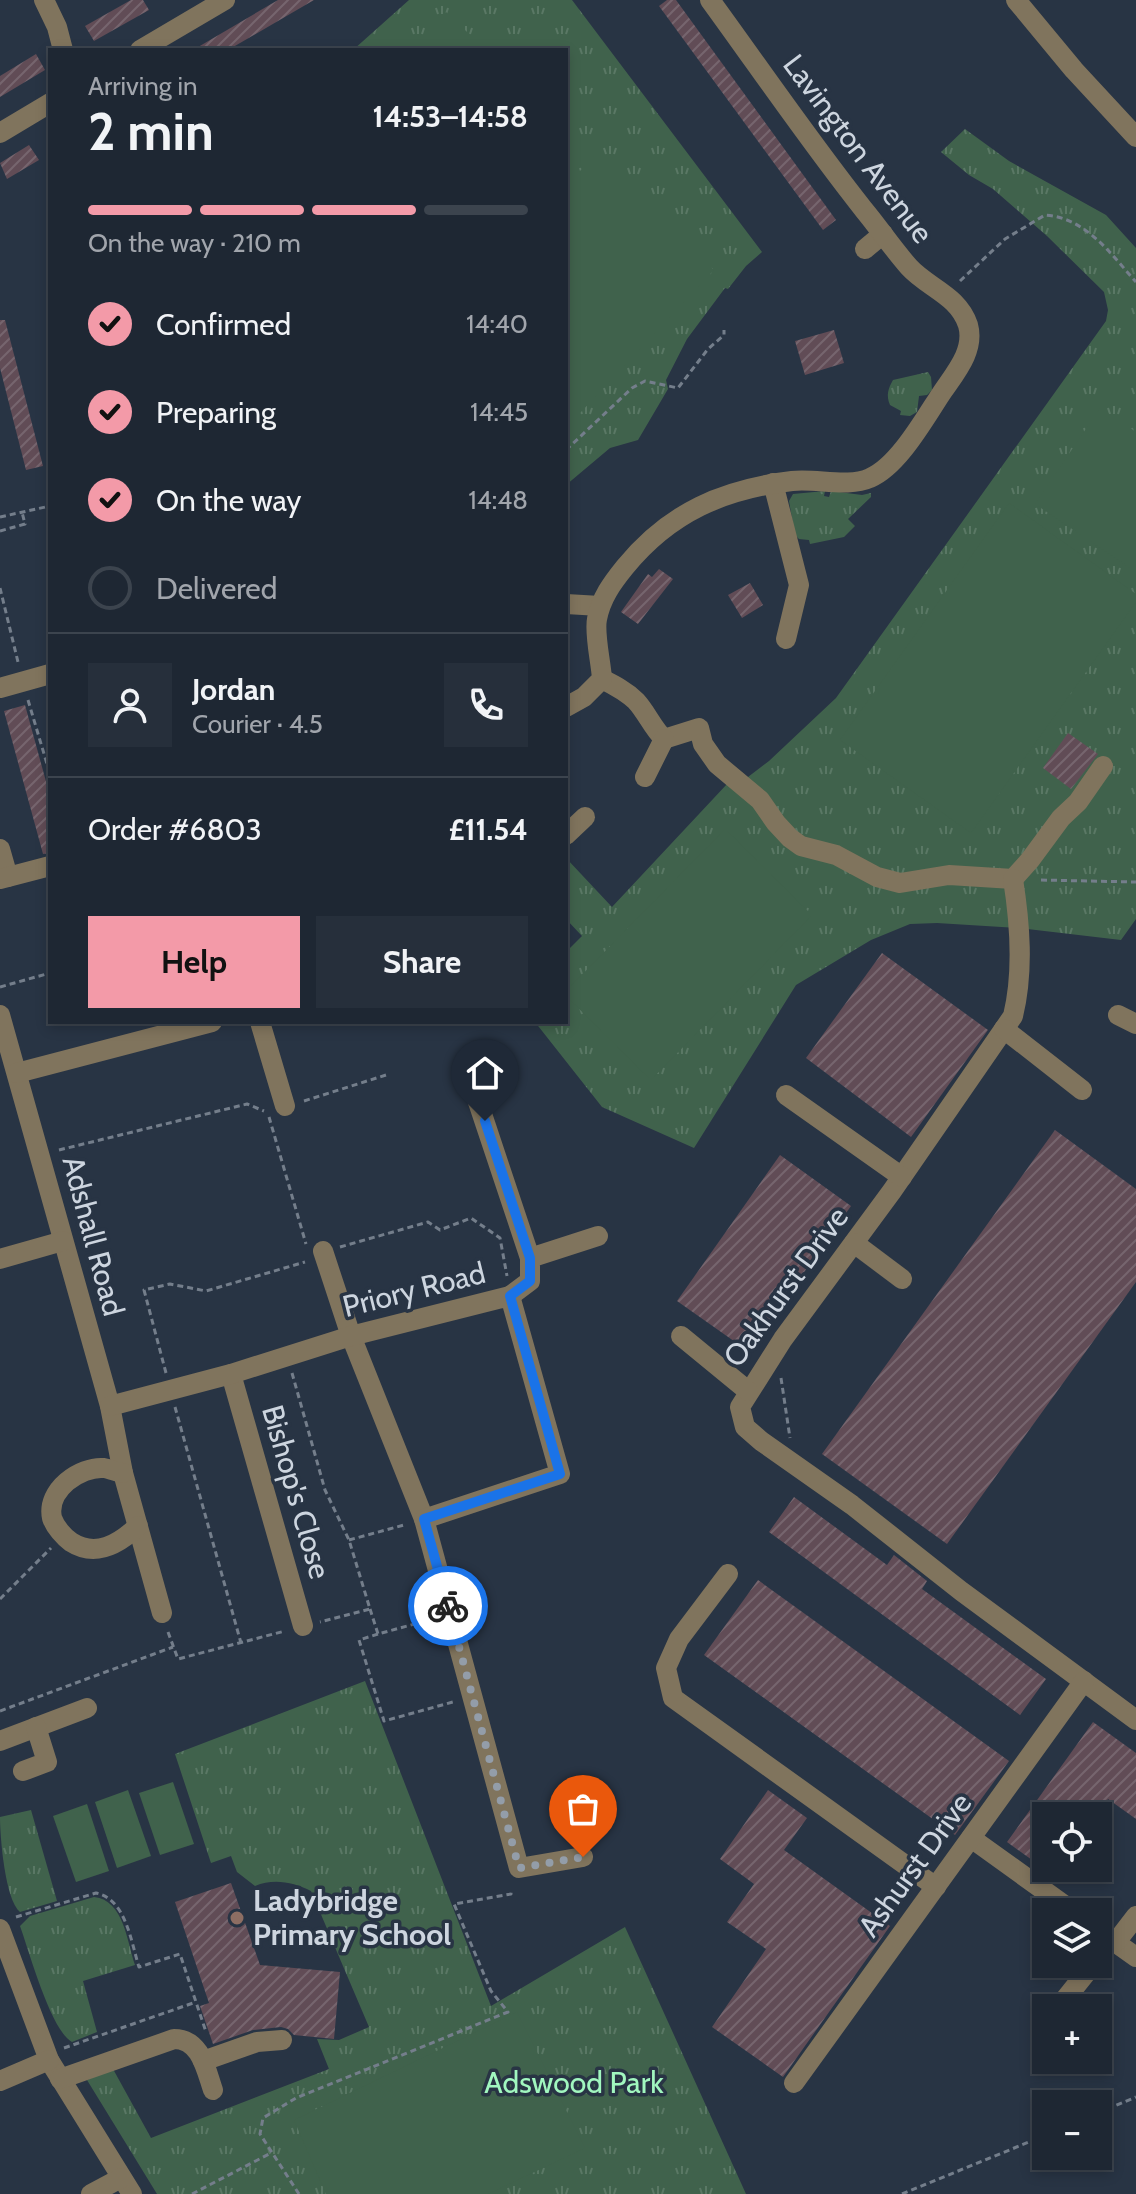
<!DOCTYPE html>
<html lang="en">
<head>
<meta charset="utf-8">
<style>
	:root { --surface:#1e2733; --page:#262f3b; --text:#f1f3f6; --muted:#a1a5ac; --line:#3c444e; --accent:#f39aa8 }
	body { margin:0; font-family:Cabin,sans-serif; background:var(--page); color:var(--text); height:100vh; display:flex; flex-direction:column; font-size:30px; white-space:nowrap }
	* { box-sizing:border-box; margin:0 }
	p { font-size:26px; color:var(--muted) }
	.icon { flex:none; width:44px; height:44px; fill:none; stroke:currentColor; stroke-width:2; stroke-linecap:round; stroke-linejoin:round }
	.map { position:relative; flex:1; overflow:hidden }
	.details { position:absolute; left:48px; top:48px; width:520px; height:976px; display:flex; flex-direction:column; background:var(--surface); border-radius:0px; box-shadow:0 4px 12px #0003,0 0 0 2px var(--line) }
	.details>* { flex:none }
	.buttons { position:absolute; left:1032px; top:1802px; display:grid; gap:16px }
	.buttons a { display:grid; place-items:center; width:80px; height:80px; border-radius:0px; background:var(--surface); box-shadow:0 4px 12px #0003,0 0 0 2px var(--line); font-size:40px }
	.pin { position:absolute; display:grid; place-items:center; width:68px; height:68px; color:#fff; margin:-82px -34px; border-radius:50% 50% 50% 0; rotate:-45deg; box-shadow:0 0 8px #0007 }
	.pin .icon { rotate:45deg }
	.courier { position:absolute; display:grid; place-items:center; width:80px; height:80px; margin:-40px; border:6px solid #1a73e8; border-radius:50%; background:#fff; color:#222; box-shadow:0 2px 10px #0007 }
	.summary em { font-style:normal; font-weight:800 }
	.summary div { display:flex; flex-direction:column-reverse }
	.summary { display:flex; align-items:center; justify-content:space-between; height:136px; padding:0 40px }
	h1 { font-size:52px; font-weight:800; line-height:60px }
	.bar { display:grid; grid-template-columns:repeat(4,1fr); gap:12px 8px; align-content:center; height:96px; padding:0 40px }
	.bar i { height:10px; border-radius:6px; background:var(--line) }
	.bar .active { background:var(--accent) }
	.bar p { grid-column:span 4 }
	.line { display:flex; align-items:center; gap:20px; padding:0 40px; border-top:2px solid var(--line) }
	.line div { flex:1 }
	.round { display:grid; place-items:center; flex:none; width:84px; height:84px; border-radius:0px; background:var(--page) }
	ol { padding:0 40px; list-style:none }
	li { display:flex; align-items:center; gap:24px; height:88px }
	li p { margin-inline-start:auto }
	li .icon { padding:8px; border-radius:50%; background:var(--accent); color:#111; stroke-width:4 }
	li:last-child { color:var(--muted) }
	li i { width:44px; height:44px; border:4px solid var(--line); border-radius:50% }
	.action { display:flex; gap:16px; margin-top:auto; padding:16px 40px }
	.action a { flex:1; height:92px; border-radius:0px; background:var(--accent); color:#111; font-size:32px; font-weight:800; line-height:92px; text-align:center }
	.action a+a { background:var(--page); color:var(--text) }
	.map>svg:first-child { display:block }
	.grass { fill:url(#grass-tufts) }
	.pitch { fill:#40624c }
	.building { fill:url(#building-hatch) }
	.lines { fill:none; stroke-linecap:round; stroke-linejoin:round }
	.path { stroke:#747e8b; stroke-width:3; stroke-dasharray:6 4; stroke-linecap:butt }
	.minor { stroke:#80745d; stroke-width:20 }
	.done { stroke:#939da9; stroke-width:8; stroke-dasharray:0 14.4 }
	.route { stroke:#1a73e8; stroke-width:10 }
	.education-dot { fill:#8d6e63; stroke:#283444; stroke-width:3 }
	.labels { text-anchor:middle; stroke-width:7; stroke-linejoin:round; paint-order:stroke }
	.street-label { font-size:30px; fill:#cdd5df; stroke:#283444 }
	.poi-label { font-size:30px; font-weight:bold; fill:#cdd5df; stroke:#283444; text-anchor:start }
	.park-label { font-size:30px; fill:#a1f7bf; stroke:#283444 }
</style>
</head>
<body>
<div class="map">
<svg width="1136" height="2194" viewBox="0 0 1136 2194">
	<defs>
		<pattern id="grass-tufts" width="24" height="20" patternUnits="userSpaceOnUse" patternTransform="scale(2)"><rect width="24" height="20" fill="#40624c"/><path d="M3 7l-1-3M5 7V3M7 7l1-3M15 17l-1-3M17 17v-4M19 17l1-3" fill="none" stroke="#5a7865"/></pattern>
		<pattern id="building-hatch" width="6" height="6" patternUnits="userSpaceOnUse" patternTransform="scale(2)"><rect width="6" height="6" fill="#614c56"/><path d="M-1 1l2-2M0 6l6-6M5 7l2-2" fill="none" stroke="#76656e"/></pattern>
	</defs>
	<rect width="100%" height="100%" fill="#283444"/>
	<g class="grass">
		<path d="M409,0H572L762,252L746,266L728,289L725,288L687,339L666,380L668,389L638,440L610,448L566,485V50H353Z"/>
		<path d="M965,129L1009,161L1106,215L1136,248V919L1121,940L1019,928L937,923L910,924L871,940L796,985L694,1148L602,1107L535,1022H566V952L582,936L566,919V858L612,907L728,783L748,777L769,761L836,698L1106,321L1108,310L1104,292L1047,236L993,189L969,175L941,152Z"/>
		<path d="M928,372L931,377L932,390L927,395L919,396L917,412L910,416L900,415L901,411L890,405C886,395 888,389 893,380Z"/>
		<path d="M825,491L824,496L829,497L831,491L862,495L871,493V497L848,519L855,526L844,537L810,544L809,540L799,539L795,535L789,501L793,494Z"/>
		<path d="M365,1681L491,2006L625,1927L746,2194H157L87,2080L113,2069L151,2138L329,2069L317,2039L339,2040L369,2027L311,1891C294,1882 273,1878 255,1886L237,1872L231,1856L211,1863L175,1754Z"/>
		<path d="M31,1810L57,1901L20,1912C5,1900 0,1837 0,1817Z"/>
		<path d="M94,1897C124,1900 127,1942 135,1965L83,1981L97,2032L72,2042C51,2031 29,1951 20,1926L30,1916Z"/>
	</g>
	<g class="pitch">
		<path d="M446,12L486,50H410Z"/>
		<path d="M594,156L714,270L566,428V186Z"/>
		<path d="M1100,408L1136,432V572L1035,504Z"/>
		<path d="M1009,503L1136,594V602L971,833L840,740Z"/>
		<path d="M725,829L812,915L651,1080L566,996V991Z"/>
		<path d="M173,1782L194,1844L160,1855L139,1793Z"/>
		<path d="M128,1790L151,1856L117,1868L95,1802Z"/>
		<path d="M87,1804L109,1871L76,1882L53,1816Z"/>
		<path d="M517,2012L585,2148L488,2194H326L294,2120Z"/>
	</g>
	<g class="building">
		<path d="M131,0H143L149,10L94,41L85,26Z"/>
		<path d="M278,0H314L228,50H193Z"/>
		<path d="M667,0H676L836,220L823,230L659,6Z"/>
		<path d="M36,54L45,70L0,97V76Z"/>
		<path d="M29,145L39,160L7,179L0,163Z"/>
		<path d="M0,320H5L43,466L26,470L0,368Z"/>
		<path d="M834,330L844,363L805,375L795,341Z"/>
		<path d="M659,569L673,579L638,624L621,612L648,574L652,577Z"/>
		<path d="M750,583L763,605L742,618L728,595Z"/>
		<path d="M25,705L50,796V853L43,854L4,711Z"/>
		<path d="M1068,733L1098,754L1071,789L1043,768Z"/>
		<path d="M882,953L988,1030L911,1137L806,1058Z"/>
		<path d="M1055,1130L1136,1189V1282L947,1544L822,1454Z"/>
		<path d="M780,1155L851,1206L748,1351L677,1301Z"/>
		<path d="M794,1497L887,1565L894,1555L927,1581L922,1589L1046,1679L1020,1715L769,1532Z"/>
		<path d="M758,1580L1009,1761L955,1835L704,1655Z"/>
		<path d="M1093,1722L1136,1753V1819L1108,1799L1096,1816H1046V1870L1007,1842Z"/>
		<path d="M768,1790L807,1818L784,1850L890,1926L783,2077L712,2027L766,1949L727,1922L754,1884L720,1859Z"/>
		<path d="M231,1883L260,1965L340,1972L334,2039L294,2035L288,2029L281,2027L253,2030L213,2044L200,2006L209,2003L175,1902Z"/>
	</g>
	<g class="lines">
		<g class="path">
			<path d="M960,281L1005,239L1045,215C1086,218 1110,253 1136,282"/>
			<path d="M566,450L632,388L645,381L678,388L708,349L724,335V330"/>
			<path d="M0,517L50,506"/>
			<path d="M0,531L25,524L22,512"/>
			<path d="M0,588L18,662"/>
			<path d="M28,700L50,774"/>
			<path d="M1041,880L1136,882"/>
			<path d="M0,987L50,973"/>
			<path d="M304,1101L386,1075"/>
			<path d="M269,1117L306,1244"/>
			<path d="M59,1150L247,1104L264,1111"/>
			<path d="M340,1247L428,1222L440,1230L471,1218L500,1238L507,1276"/>
			<path d="M166,1373L144,1290L170,1284L206,1291L305,1262"/>
			<path d="M292,1373L325,1490L349,1540L370,1609L320,1622"/>
			<path d="M781,1378L790,1438"/>
			<path d="M175,1407L241,1643"/>
			<path d="M349,1540L404,1525"/>
			<path d="M0,1599L51,1548"/>
			<path d="M370,1609L378,1634L433,1619"/>
			<path d="M168,1632L178,1659L285,1631"/>
			<path d="M378,1634L359,1640L384,1721L453,1702"/>
			<path d="M0,1711L173,1647"/>
			<path d="M16,1917L96,1893C126,1899 131,1942 139,1967L180,1954L206,2032"/>
			<path d="M64,2048L196,2002"/>
			<path d="M1098,2113L1136,2097"/>
			<path d="M192,2194L271,2153"/>
			<path d="M299,2194L260,2134L263,2118L296,2098L508,2012L491,1991L454,1904L511,1894V1889"/>
			<path d="M902,2194L1046,2135"/>
		</g>
		<g class="minor">
			<path d="M44,0L57,27L63,50"/>
			<path d="M1016,0L1074,70L1136,137"/>
			<path d="M140,50L225,0"/>
			<path d="M0,133L50,103"/>
			<path d="M865,249L883,234"/>
			<path d="M773,483L799,585L786,639"/>
			<path d="M566,604L600,606"/>
			<path d="M602,679C614,685 626,691 636,701C647,713 652,727 664,739L699,728L703,744L717,764L760,800L776,823L790,838L801,846L836,855L877,877L900,883L949,875L1013,879L1030,860L1061,818L1078,802L1103,766"/>
			<path d="M0,688L50,674"/>
			<path d="M566,707L584,697L602,679C601,662 594,634 597,619C601,598 612,583 625,567C670,512 724,489 792,481C816,478 848,488 870,478C899,466 926,416 943,391C956,372 975,350 968,325C958,295 928,288 909,267C893,249 879,228 864,210C810,142 761,70 710,0"/>
			<path d="M645,777L664,739"/>
			<path d="M566,835L585,817"/>
			<path d="M0,849L8,877"/>
			<path d="M0,879L50,866"/>
			<path d="M1013,879C1020,923 1024,971 1013,1016L892,1191L783,1339L740,1407L745,1427L761,1441L852,1505L961,1591L1136,1720"/>
			<path d="M0,1015L110,1406L123,1473L162,1613"/>
			<path d="M1118,1015L1136,1024"/>
			<path d="M260,1022L285,1106"/>
			<path d="M1004,1029L1082,1090"/>
			<path d="M17,1073L212,1022"/>
			<path d="M475,1093L530,1258"/>
			<path d="M786,1095L902,1177"/>
			<path d="M854,1243L902,1279"/>
			<path d="M323,1251L351,1336L424,1519L519,1868L583,1857"/>
			<path d="M0,1259L63,1241"/>
			<path d="M510,1296L530,1281V1258L598,1236"/>
			<path d="M681,1336L748,1391"/>
			<path d="M231,1374L303,1626"/>
			<path d="M110,1406L231,1374L351,1336L510,1296L560,1474L424,1519"/>
			<path d="M123,1473C117,1472 110,1469 104,1468C80,1466 46,1490 52,1518C55,1527 64,1537 71,1542C96,1558 119,1544 138,1526"/>
			<path d="M728,1574L679,1639L666,1668L673,1698L936,1887"/>
			<path d="M0,1741L87,1708"/>
			<path d="M23,1771L47,1762L36,1727"/>
			<path d="M971,1838L1074,1912"/>
			<path d="M0,1929L49,2060L132,2194"/>
			<path d="M1098,1930L1136,1957"/>
			<path d="M1116,1942L1136,1916"/>
			<path d="M1058,2008L1086,1973"/>
			<path d="M203,2061L257,2042L282,2040"/>
			<path d="M60,2079L174,2039C201,2039 206,2070 213,2090"/>
			<path d="M0,2081L49,2060"/>
			<path d="M794,2083L1084,1681"/>
			<path d="M91,2194L121,2178"/>
		</g>
	</g>
	<g class="lines">
		<path class="done" d="M448,1606L519,1868L583,1857"/>
		<path class="route" d="M448,1606L424,1519L560,1474L510,1296L530,1281V1258L485,1121"/>
	</g>
	<circle class="education-dot" cx="237" cy="1918" r="8"/>
	<g class="labels">
		<g class="street-label">
			<text transform="translate(858 149) rotate(53)" y="10">Lavington Avenue</text>
			<text transform="translate(93 1236) rotate(75)" y="10">Adshall Road</text>
			<text transform="translate(786 1287) rotate(-54)" y="10">Oakhurst Drive</text>
			<text transform="translate(414 1290) rotate(-14)" y="10">Priory Road</text>
			<text transform="translate(296 1492) rotate(74)" y="10">Bishop's Close</text>
			<text transform="translate(915 1865) rotate(-54)" y="10">Ashurst Drive</text>
		</g>
		<g class="poi-label">
			<text x="253" y="1911">Ladybridge<tspan x="253" dy="34">Primary School</tspan></text>
		</g>
		<g class="park-label">
			<text x="574" y="2093">Adswood Park</text>
		</g>
	</g>
</svg>
<div class="buttons">
<a><svg class="icon" aria-label="locate" viewBox="0 0 24 24"><circle cx="12" cy="12" r="6"/><path d="M12 2v4M12 18v4M2 12h4M18 12h4"/></svg></a>
<a><svg class="icon" aria-label="layers" viewBox="0 0 24 24"><path d="M12 4l9 5-9 5-9-5zM3 14l9 5 9-5"/></svg></a>
<a>+</a>
<a>−</a>
</div>
<div class="pin" style="left:583px;top:1857px;background:#ea580c"><svg class="icon" aria-label="bag" viewBox="0 0 24 24"><path d="M5 8h14l-1 12H6zM9 8a3 3 0 0 1 6 0"/></svg></div>
<div class="pin" style="left:485px;top:1121px;background:#1f2937"><svg class="icon" aria-label="home" viewBox="0 0 24 24"><path d="M3 11l9-7 9 7M6 9v11h12V9"/></svg></div>
<div class="courier" style="left:448px;top:1606px"><svg class="icon" aria-label="bike" viewBox="0 0 24 24"><circle cx="6" cy="16" r="4"/><circle cx="18" cy="16" r="4"/><path d="M6 16l4-8h5l3 8M10 8l3 8H6M13 5h3"/></svg></div>
<section class="details">
<div class="summary"><div><h1>2 min</h1><p>Arriving in</p></div><em>14:53–14:58</em></div>
<div class="bar"><i class="active"></i><i class="active"></i><i class="active"></i><i></i><p>On the way · 210 m</p></div>
<ol>
<li><svg class="icon" aria-label="check" viewBox="0 0 24 24"><path d="M5 12l5 5 9-10"/></svg>Confirmed<p>14:40</p></li>
<li><svg class="icon" aria-label="check" viewBox="0 0 24 24"><path d="M5 12l5 5 9-10"/></svg>Preparing<p>14:45</p></li>
<li><svg class="icon" aria-label="check" viewBox="0 0 24 24"><path d="M5 12l5 5 9-10"/></svg>On the way<p>14:48</p></li>
<li><i></i>Delivered</li>
</ol>
<div class="line" style="height:144px"><a class="round"><svg class="icon" aria-label="person" viewBox="0 0 24 24"><circle cx="12" cy="8" r="4"/><path d="M4 21q1-7 8-7t8 7"/></svg></a><div><b>Jordan</b><p>Courier · 4.5</p></div><a class="round"><svg class="icon" aria-label="phone" viewBox="0 0 24 24"><path d="M5 4h4l2 5-3 2q2 4 5 5l2-3 5 2v4C11 20 4 13 5 4z"/></svg></a></div>
<div class="line" style="height:104px"><div>Order #6803</div><b>£11.54</b></div>
<div class="action"><a>Help</a><a>Share</a></div>
</section>
</div>
</body>
</html>
